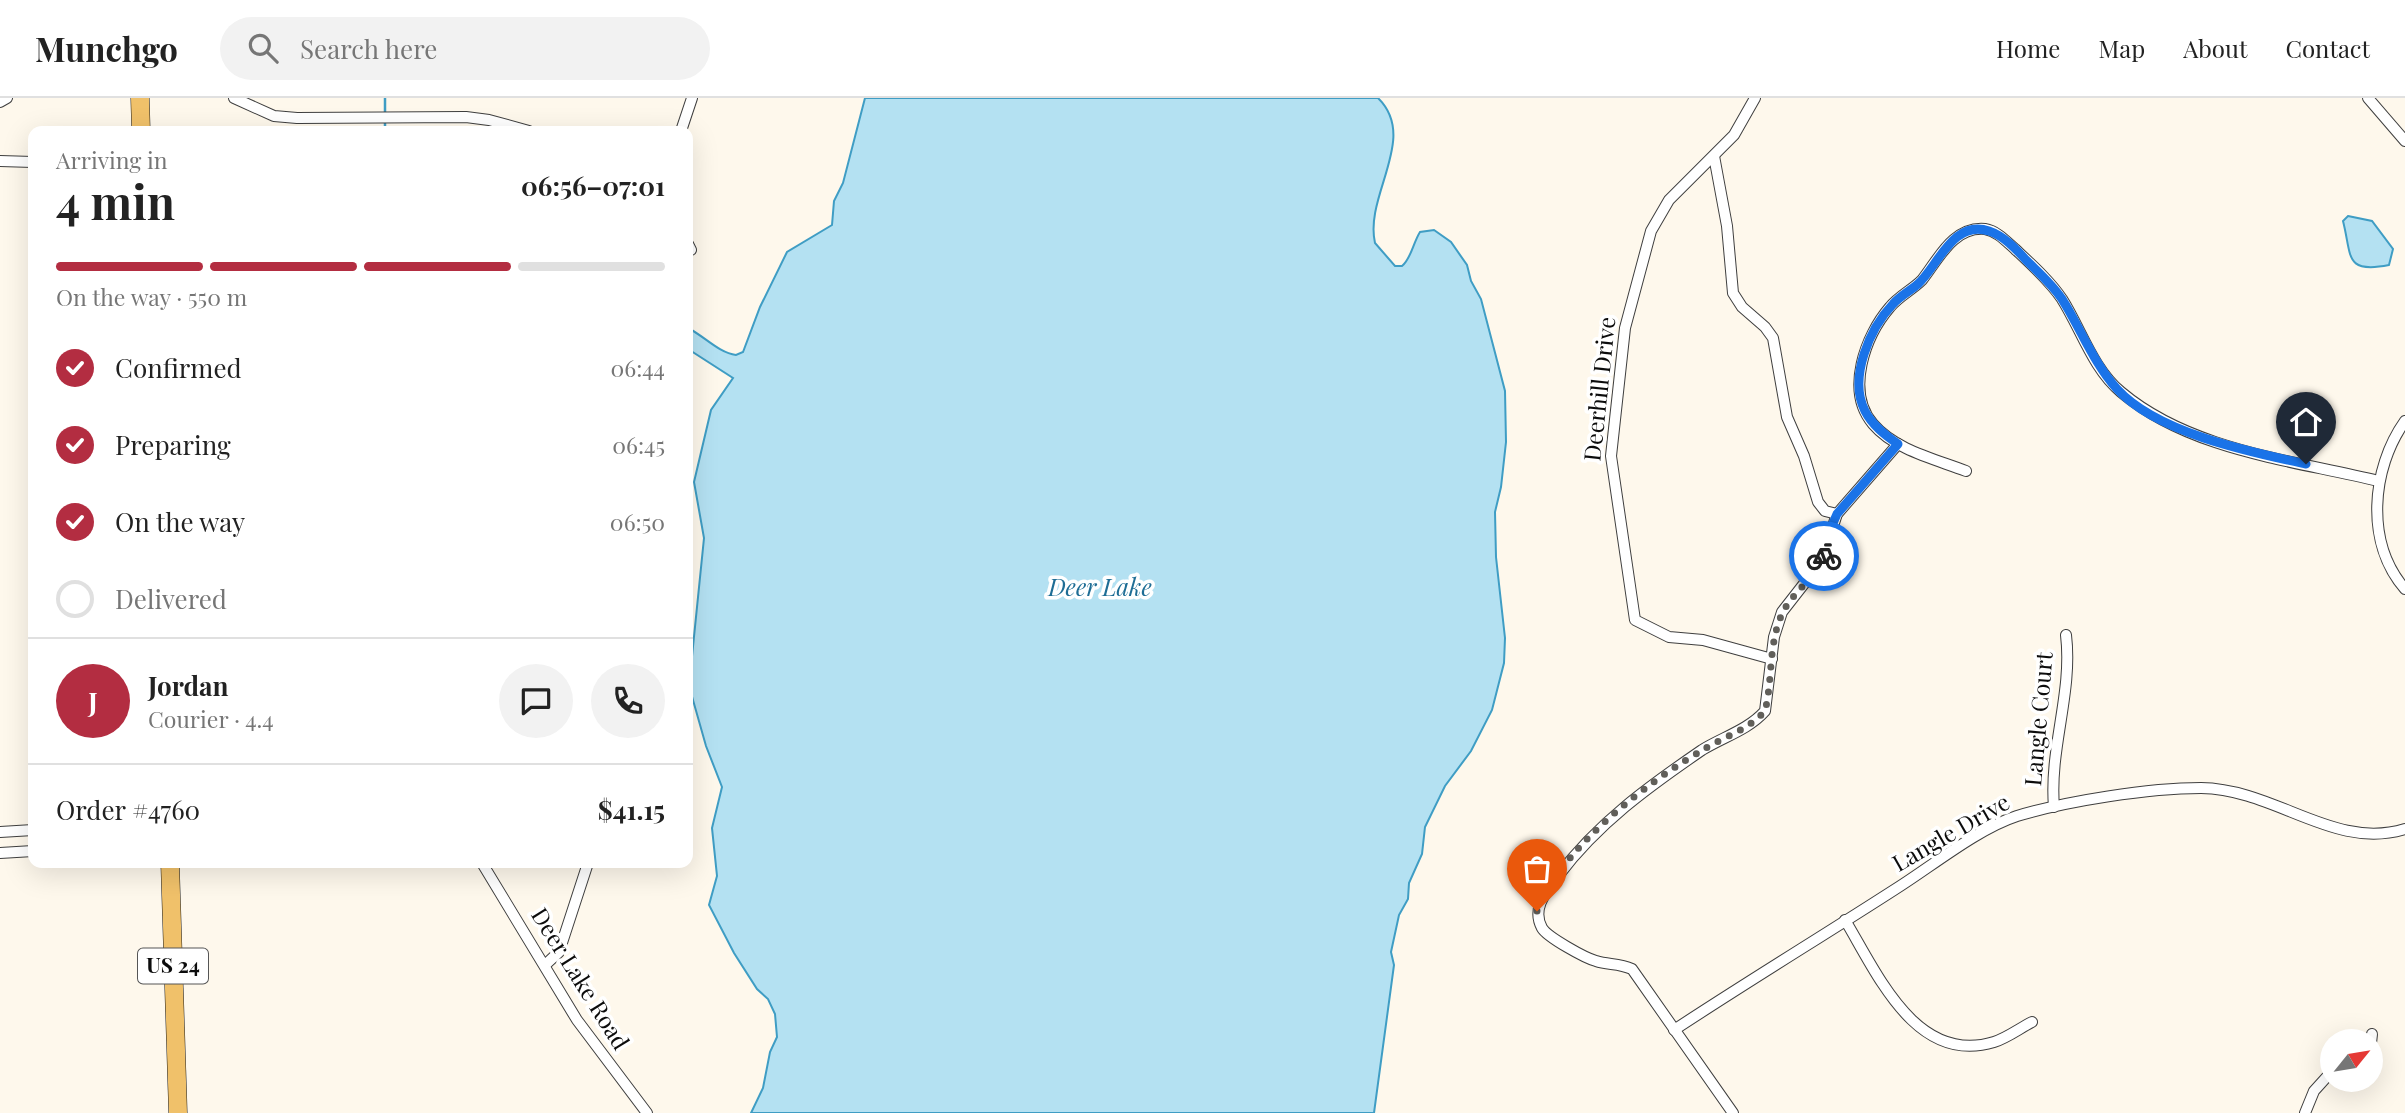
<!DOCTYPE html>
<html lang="en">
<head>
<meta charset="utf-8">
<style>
	:root { --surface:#fff; --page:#f2f2f2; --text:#222; --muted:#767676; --line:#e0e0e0; --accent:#b32d41 }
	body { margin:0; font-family:"Playfair Display",serif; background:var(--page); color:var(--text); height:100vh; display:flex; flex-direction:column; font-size:26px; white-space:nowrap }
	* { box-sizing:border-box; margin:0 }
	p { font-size:23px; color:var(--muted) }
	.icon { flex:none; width:38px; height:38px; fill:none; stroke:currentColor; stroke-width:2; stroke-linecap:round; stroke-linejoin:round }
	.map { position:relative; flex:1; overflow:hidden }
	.sheet { position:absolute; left:28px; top:28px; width:665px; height:742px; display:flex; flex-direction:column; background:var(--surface); border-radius:14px; box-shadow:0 7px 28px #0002 }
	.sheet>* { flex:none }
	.needle { width:46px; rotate:60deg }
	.buttons { position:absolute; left:2320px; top:931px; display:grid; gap:14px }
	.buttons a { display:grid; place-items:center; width:63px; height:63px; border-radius:50%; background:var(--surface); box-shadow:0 7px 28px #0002; font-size:35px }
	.pin { position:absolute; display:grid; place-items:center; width:60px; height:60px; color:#fff; margin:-72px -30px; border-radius:50% 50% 50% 0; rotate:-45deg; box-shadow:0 0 7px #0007 }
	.pin .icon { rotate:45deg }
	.courier { position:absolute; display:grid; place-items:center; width:70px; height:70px; margin:-35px; border:5px solid #1a73e8; border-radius:50%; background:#fff; color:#222; box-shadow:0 2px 9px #0007 }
	.summary em { font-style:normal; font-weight:700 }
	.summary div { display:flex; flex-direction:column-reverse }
	.summary { display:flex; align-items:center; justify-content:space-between; height:119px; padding:0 28px }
	h1 { font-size:46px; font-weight:700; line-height:52px }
	.bar { display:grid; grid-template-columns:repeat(4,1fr); gap:10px 7px; align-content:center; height:84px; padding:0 28px }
	.bar i { height:9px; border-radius:5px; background:var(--line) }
	.bar .active { background:var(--accent) }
	.bar p { grid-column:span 4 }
	.line { display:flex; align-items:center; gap:18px; padding:0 28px; border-top:2px solid var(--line) }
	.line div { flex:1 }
	.round { display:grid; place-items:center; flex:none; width:74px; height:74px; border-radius:37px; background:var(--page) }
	ol { padding:0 28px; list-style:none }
	li { display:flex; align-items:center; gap:21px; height:77px }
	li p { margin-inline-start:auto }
	li .icon { padding:7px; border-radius:50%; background:var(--accent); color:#fff; stroke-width:4 }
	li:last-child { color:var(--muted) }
	li i { width:38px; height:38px; border:4px solid var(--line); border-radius:50% }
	header { display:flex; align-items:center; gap:42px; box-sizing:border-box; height:98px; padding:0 35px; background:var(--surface); border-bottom:2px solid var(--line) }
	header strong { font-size:33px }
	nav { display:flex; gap:38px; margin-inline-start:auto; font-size:24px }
	.search { width:490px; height:63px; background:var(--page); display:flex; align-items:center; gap:18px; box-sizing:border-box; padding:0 24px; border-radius:38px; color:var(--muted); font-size:26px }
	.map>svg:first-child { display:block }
	.water { fill:#b4e1f2; stroke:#3f9dc4; stroke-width:2 }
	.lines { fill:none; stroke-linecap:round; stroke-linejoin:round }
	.stream { stroke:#3f9dc4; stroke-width:2.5 }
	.minor-casing { stroke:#3f3f3f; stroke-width:12 }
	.primary-casing { stroke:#1d1d1d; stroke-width:19 }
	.minor { stroke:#fff; stroke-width:10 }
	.primary { stroke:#f0c16a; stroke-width:18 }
	.done { stroke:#615f5a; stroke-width:7; stroke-dasharray:0 12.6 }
	.route { stroke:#1a73e8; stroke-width:9 }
	.labels { text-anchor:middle; stroke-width:7; stroke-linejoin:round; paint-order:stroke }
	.shield { fill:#fff; stroke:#555; stroke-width:2 }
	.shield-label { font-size:21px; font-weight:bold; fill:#0c0c0c }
	.street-label { font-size:23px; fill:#0c0c0c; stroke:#fff }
	.water-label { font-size:24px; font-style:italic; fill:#1e6d95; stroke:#fff }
</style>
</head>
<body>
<header>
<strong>Munchgo</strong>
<div class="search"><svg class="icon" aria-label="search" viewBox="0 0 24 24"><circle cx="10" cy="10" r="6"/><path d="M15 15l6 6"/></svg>Search here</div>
<nav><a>Home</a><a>Map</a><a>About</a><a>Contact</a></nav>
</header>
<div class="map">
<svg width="2405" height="1015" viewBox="0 0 2405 1015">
	<rect width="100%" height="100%" fill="#fef8ec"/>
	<g class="water">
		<path d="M865,0H1378C1419,40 1364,97 1375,145L1395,168H1402C1411,161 1413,145 1420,134L1434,132L1451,144L1467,167L1471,183L1481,201L1505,293L1506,344L1501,389L1495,414L1496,459L1505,540L1504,565L1492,612L1471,653L1445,688L1425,729L1422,756L1409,785L1408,801L1399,817L1391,854L1394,867L1374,1015H751L763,990L770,954L777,939L775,916L768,901L757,891L734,855L709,807L717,778L712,730L722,689L706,648L689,588L704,440L694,384L711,312L733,280L688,251V230C704,238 719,255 736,257L743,254L760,209L787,154L832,127L834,103L843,85Z"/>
		<path d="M2348,118L2372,123L2393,151L2389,167C2344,176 2352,158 2343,123Z"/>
	</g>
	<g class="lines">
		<g class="stream">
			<path d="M385,18V0"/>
			<path d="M385,33V24"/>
		</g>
		<defs>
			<g id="minor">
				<path d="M234,0L274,18L297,20L466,19L489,22L529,33"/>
				<path d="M1755,0L1734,37L1669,102L1651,133L1625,230L1611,358L1635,522L1669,539L1703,542L1772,561"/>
				<path d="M2368,0L2405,43"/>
				<path d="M0,4L7,0"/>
				<path d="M681,33L692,0"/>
				<path d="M1714,58L1727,128L1733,195L1742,209L1765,229L1773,240L1787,319L1804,358L1818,404L1825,413L1837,416"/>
				<path d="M0,63L33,64"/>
				<path d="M688,146L691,152"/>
				<path d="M2405,323C2371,371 2365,445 2405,491"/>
				<path d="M1966,373C1935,361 1895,352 1873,326C1845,293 1865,238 1890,209C1899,198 1912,192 1922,182C1938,162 1953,128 1985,131C1997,133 2006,143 2015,151C2031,166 2050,183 2062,201C2081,231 2093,271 2121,294C2191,353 2293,362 2378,383"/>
				<path d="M2054,709C2049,650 2073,595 2066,537"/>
				<path d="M0,734L33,732"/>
				<path d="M0,755L33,753"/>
				<path d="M482,765L577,922L647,1015"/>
				<path d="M1845,822C1877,875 1916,968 1994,944C2007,940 2020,930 2032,924"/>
				<path d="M545,867L559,854L588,765"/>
				<path d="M1674,932C1747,884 1821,839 1894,792C1931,769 1977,731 2017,718C2067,703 2149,690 2201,690C2276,691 2334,753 2405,731"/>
				<path d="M2371,945L2372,936"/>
				<path d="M1733,1015L1632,871C1619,865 1608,867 1596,863C1585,860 1547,839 1542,830C1531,810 1547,793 1558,778C1598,725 1648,689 1702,652C1723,639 1748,632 1765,613L1774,539L1782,514L1821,464L1837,416L1898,346"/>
				<path d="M2305,1015L2314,993L2333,972"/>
			</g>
			<g id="primary">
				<path d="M140,0L141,33"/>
				<path d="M170,765L178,1015"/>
			</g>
		</defs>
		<use href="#minor" class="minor-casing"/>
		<use href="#primary" class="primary-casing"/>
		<use href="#minor" class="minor"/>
		<use href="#primary" class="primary"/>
	</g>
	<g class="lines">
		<path class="done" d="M1537,813C1563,748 1647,684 1706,650C1726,638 1749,631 1765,613C1773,581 1768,547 1782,516C1792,494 1815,481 1824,458"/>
		<path class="route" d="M1824,458L1827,439L1837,416L1898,346C1885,337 1872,327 1865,313C1848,280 1870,230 1893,206C1900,198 1910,193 1918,186C1938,168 1953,121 1989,133C2004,138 2016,151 2026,162C2038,174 2052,186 2062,201C2081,231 2093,264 2117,291C2157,335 2250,354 2306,366"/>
	</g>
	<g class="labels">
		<rect class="shield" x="138" y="850.5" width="70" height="35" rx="5"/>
		<g class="shield-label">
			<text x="173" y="875">US 24</text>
		</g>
		<g class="street-label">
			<text transform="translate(1600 291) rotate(-84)" y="8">Deerhill Drive</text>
			<text transform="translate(2039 621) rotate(-85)" y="8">Langle Court</text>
			<text transform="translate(1951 735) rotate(-30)" y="8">Langle Drive</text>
			<text transform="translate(580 881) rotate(58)" y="8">Deer Lake Road</text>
		</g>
		<g class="water-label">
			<text x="1100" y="498">Deer Lake</text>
		</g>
	</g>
</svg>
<div class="buttons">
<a><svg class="needle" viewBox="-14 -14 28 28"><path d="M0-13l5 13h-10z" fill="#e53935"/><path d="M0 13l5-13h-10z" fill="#767676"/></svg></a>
</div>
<div class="pin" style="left:1537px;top:813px;background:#ea580c"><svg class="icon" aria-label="bag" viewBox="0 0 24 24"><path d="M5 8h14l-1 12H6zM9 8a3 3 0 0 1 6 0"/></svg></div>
<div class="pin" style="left:2306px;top:366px;background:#1f2937"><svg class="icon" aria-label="home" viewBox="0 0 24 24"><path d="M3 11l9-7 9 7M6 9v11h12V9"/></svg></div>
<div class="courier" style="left:1824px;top:458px"><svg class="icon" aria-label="bike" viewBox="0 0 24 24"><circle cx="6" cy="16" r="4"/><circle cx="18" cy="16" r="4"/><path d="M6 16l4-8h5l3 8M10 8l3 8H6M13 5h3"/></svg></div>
<section class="sheet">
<div class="summary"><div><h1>4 min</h1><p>Arriving in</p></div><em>06:56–07:01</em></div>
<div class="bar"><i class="active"></i><i class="active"></i><i class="active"></i><i></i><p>On the way · 550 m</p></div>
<ol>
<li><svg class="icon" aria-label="check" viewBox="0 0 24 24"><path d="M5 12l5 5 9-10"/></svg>Confirmed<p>06:44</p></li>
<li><svg class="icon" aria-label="check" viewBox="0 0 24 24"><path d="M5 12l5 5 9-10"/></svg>Preparing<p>06:45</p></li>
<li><svg class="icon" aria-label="check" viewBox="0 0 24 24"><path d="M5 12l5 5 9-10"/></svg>On the way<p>06:50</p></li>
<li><i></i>Delivered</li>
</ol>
<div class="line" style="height:126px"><b class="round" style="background:var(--accent);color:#fff">J</b><div><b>Jordan</b><p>Courier · 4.4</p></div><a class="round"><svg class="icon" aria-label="chat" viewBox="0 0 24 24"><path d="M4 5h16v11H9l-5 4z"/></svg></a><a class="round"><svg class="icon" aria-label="phone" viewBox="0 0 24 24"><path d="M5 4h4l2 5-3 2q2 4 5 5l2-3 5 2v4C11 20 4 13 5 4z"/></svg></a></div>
<div class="line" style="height:91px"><div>Order #4760</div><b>$41.15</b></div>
</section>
</div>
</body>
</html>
